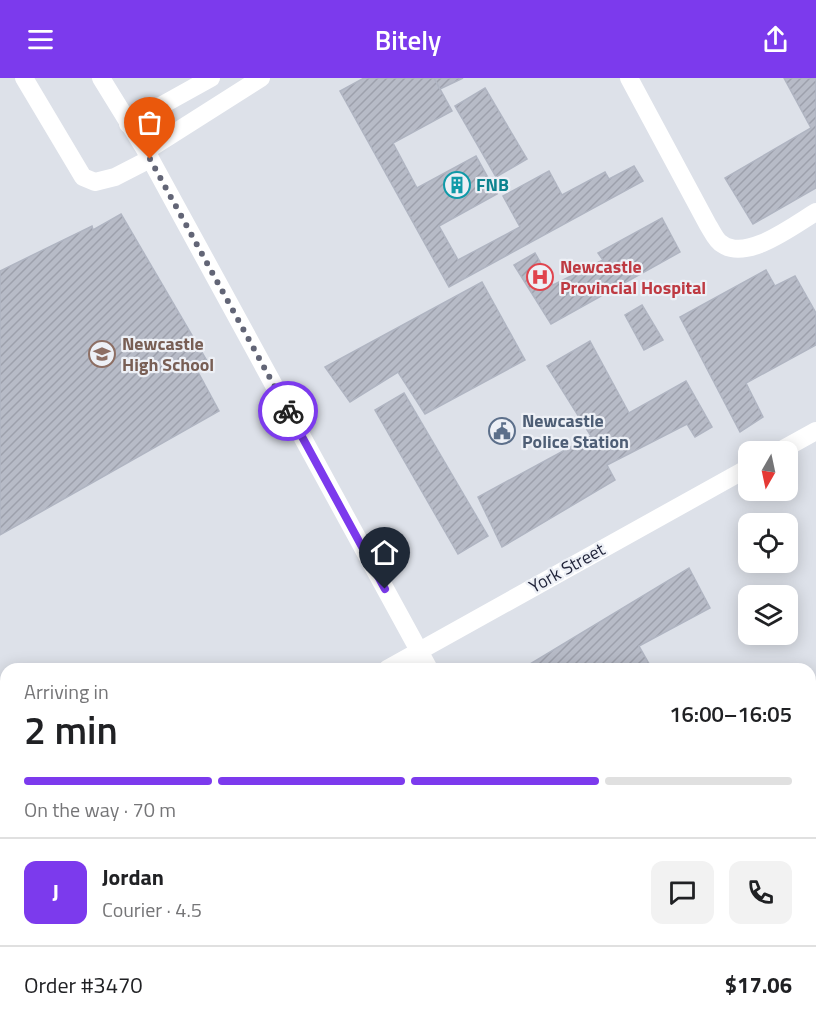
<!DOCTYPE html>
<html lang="en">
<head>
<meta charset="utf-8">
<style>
	:root { --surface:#fff; --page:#f2f2f2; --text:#202124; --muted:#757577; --line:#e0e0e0; --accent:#7c3aed }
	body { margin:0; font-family:"Titillium Web",sans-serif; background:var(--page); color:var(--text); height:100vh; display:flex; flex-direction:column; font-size:22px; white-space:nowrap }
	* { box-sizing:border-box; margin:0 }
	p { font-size:20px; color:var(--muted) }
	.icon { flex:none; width:33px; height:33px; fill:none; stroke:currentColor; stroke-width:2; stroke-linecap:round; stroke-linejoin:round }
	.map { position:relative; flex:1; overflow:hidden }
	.side { position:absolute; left:0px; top:585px; width:816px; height:372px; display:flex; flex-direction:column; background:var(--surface); border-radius:18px 18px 0 0; box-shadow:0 3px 15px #0003 }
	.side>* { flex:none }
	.needle { width:39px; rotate:189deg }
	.tools { position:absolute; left:738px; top:363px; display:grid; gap:12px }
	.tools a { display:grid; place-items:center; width:60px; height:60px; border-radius:12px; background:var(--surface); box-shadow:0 3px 15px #0003; font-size:30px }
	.pin { position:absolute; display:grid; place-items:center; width:51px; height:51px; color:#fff; margin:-62px -26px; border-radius:50% 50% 50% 0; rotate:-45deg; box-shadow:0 0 6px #0007 }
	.pin .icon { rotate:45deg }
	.courier { position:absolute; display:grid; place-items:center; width:60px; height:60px; margin:-30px; border:4px solid #7c3aed; border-radius:50%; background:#fff; color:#222; box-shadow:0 2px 8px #0007 }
	.headline em { font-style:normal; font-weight:600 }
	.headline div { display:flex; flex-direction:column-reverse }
	.headline { display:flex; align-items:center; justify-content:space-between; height:102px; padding:0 24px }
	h1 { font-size:39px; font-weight:600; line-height:45px }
	.bar { display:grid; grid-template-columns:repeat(4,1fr); gap:9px 6px; align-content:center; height:72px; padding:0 24px }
	.bar i { height:8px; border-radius:4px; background:var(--line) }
	.bar .current { background:var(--accent) }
	.bar p { grid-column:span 4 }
	.line { display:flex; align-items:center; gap:15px; padding:0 24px; border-top:2px solid var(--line) }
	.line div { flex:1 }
	.round { display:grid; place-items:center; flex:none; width:63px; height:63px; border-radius:12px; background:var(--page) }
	header { display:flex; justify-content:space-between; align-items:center; height:78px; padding:0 24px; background:var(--accent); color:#fff; font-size:27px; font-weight:600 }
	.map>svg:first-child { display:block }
	.building { fill:url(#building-hatch); stroke:#b0b5c2; stroke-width:1.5 }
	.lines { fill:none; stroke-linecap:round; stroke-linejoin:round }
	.minor { stroke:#fff; stroke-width:18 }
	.done { stroke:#626576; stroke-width:6; stroke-dasharray:0 10.8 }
	.route { stroke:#7c3aed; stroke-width:8 }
	.labels { text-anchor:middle; stroke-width:4.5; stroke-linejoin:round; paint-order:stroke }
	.culture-label { font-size:18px; font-weight:bold; fill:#0d838f; stroke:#edf0f6; text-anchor:start }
	.health-label { font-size:18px; font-weight:bold; fill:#be3a42; stroke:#edf0f6; text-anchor:start }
	.education-label { font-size:18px; font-weight:bold; fill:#785e54; stroke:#edf0f6; text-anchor:start }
	.service-label { font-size:18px; font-weight:bold; fill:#4e5e75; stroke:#edf0f6; text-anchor:start }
	.street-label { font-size:18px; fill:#1f2238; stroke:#edf0f6 }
</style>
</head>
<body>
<header><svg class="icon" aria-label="menu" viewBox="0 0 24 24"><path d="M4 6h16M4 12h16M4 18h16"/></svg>Bitely<svg class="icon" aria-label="share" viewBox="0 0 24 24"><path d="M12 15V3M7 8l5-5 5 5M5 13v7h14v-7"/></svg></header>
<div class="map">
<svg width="816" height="957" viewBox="0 0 816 957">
	<defs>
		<pattern id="building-hatch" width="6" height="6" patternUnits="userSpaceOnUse" patternTransform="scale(1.5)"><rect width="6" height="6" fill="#b7bbc7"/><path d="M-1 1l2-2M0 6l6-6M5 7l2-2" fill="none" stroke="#9da0ac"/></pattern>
	</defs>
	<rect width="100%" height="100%" fill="#dde1e9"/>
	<g class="building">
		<path d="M364,0H434L452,33L393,65L417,110L476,78L497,116L439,148L458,182L520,149L503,118L549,93L562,117L605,94L609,101L634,88L643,103L449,209L340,13Z"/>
		<path d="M434,0H463L440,11Z"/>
		<path d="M784,0H816V110L753,146L725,100L811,50Z"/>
		<path d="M485,10L527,81L496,99L455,28Z"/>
		<path d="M121,136L207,283L198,294L219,333L0,457V193L92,148L93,152Z"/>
		<path d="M662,140L680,174L551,246L514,187L535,175L553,207L603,182L598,175Z"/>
		<path d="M766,192L775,208L795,198L816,235V267L746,305L763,339L740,354L680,239Z"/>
		<path d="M482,204L525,282L425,336L398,294L350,324L325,289Z"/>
		<path d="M642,227L663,262L644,272L625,237Z"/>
		<path d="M590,263L629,335L686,303L712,349L695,359L687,346L607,387L615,402L502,469L478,419L591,358L547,288Z"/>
		<path d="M404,315L488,458L458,476L375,332Z"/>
		<path d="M689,490L710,530L639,568L652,591H526L525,589Z"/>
		<path d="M810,836L816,847V940L810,930Z"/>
		<path d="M810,945L816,957H680L690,951H810Z"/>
		<path d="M205,951H267L270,957H194Z"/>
		<path d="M267,951H346L336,957H270Z"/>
		<path d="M523,951H567L570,957H526Z"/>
	</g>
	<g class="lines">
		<g class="minor">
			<path d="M24,0L83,99L95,104L115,99L150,81"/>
			<path d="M101,0L146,73L429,591"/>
			<path d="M629,0L708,147C712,153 716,163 722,166C747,184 794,147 816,134"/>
			<path d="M128,46L211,0"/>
			<path d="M146,73L261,0"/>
			<path d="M778,374L816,353"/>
			<path d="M387,591L748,390"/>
			<path d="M0,812L6,808"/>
			<path d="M627,951L630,957"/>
		</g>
	</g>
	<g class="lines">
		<path class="done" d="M150,81L288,333"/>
		<path class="route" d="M288,333L385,511"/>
	</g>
	<defs>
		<symbol id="building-ring" viewBox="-11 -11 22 22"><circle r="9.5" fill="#edf0f6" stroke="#0f9aa8" stroke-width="1.5"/><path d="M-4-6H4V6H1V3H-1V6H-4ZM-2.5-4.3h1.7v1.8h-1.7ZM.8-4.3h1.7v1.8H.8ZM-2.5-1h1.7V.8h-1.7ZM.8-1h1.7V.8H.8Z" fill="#0f9aa8"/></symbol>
		<symbol id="hospital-ring" viewBox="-11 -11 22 22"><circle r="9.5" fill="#edf0f6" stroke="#e0444e" stroke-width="1.5"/><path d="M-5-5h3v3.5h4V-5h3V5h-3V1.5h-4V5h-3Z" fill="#e0444e"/></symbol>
		<symbol id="school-ring" viewBox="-11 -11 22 22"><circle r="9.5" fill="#edf0f6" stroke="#8d6e63" stroke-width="1.5"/><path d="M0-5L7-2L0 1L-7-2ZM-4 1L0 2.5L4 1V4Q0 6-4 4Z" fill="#8d6e63"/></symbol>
		<symbol id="civic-ring" viewBox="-11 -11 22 22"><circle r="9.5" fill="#edf0f6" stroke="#5c6f8a" stroke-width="1.5"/><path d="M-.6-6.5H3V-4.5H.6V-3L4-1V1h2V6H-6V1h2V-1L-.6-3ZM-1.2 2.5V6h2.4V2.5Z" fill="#5c6f8a"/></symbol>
	</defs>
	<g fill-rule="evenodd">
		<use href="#building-ring" x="442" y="92" width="30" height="30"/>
		<use href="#hospital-ring" x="525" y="184" width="30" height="30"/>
		<use href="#school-ring" x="87" y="261" width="30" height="30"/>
		<use href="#civic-ring" x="487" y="338" width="30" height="30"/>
	</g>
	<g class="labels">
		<g class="culture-label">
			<text x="476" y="113">FNB</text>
		</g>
		<g class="health-label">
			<text x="560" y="195">Newcastle<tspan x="560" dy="21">Provincial Hospital</tspan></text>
		</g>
		<g class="education-label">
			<text x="122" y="272">Newcastle<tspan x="122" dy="21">High School</tspan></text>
		</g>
		<g class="service-label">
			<text x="522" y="349">Newcastle<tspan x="522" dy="21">Police Station</tspan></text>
		</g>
		<g class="street-label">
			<text transform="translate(567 490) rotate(-29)" y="6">York Street</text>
		</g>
	</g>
</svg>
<div class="tools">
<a><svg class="needle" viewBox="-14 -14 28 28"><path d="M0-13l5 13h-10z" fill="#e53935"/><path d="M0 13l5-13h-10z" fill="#757577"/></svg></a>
<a><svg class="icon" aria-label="locate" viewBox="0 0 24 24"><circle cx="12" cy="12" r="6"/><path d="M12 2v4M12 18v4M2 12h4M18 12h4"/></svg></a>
<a><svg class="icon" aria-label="layers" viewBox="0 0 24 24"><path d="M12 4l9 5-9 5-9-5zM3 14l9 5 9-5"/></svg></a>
</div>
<div class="pin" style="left:150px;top:81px;background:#ea580c"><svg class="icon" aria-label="bag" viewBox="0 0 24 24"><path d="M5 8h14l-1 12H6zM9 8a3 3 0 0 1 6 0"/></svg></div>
<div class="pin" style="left:385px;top:511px;background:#1f2937"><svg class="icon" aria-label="home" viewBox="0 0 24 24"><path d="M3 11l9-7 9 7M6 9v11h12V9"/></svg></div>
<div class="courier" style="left:288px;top:333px"><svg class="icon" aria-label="bike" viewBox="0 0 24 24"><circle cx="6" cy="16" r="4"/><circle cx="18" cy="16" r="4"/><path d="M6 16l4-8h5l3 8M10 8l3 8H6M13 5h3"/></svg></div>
<section class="side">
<div class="headline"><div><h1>2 min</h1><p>Arriving in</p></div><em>16:00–16:05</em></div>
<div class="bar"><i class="current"></i><i class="current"></i><i class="current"></i><i></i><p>On the way · 70 m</p></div>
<div class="line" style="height:108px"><b class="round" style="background:var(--accent);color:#fff">J</b><div><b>Jordan</b><p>Courier · 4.5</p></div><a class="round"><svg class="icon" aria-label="chat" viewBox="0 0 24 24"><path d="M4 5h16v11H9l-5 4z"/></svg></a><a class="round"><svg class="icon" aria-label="phone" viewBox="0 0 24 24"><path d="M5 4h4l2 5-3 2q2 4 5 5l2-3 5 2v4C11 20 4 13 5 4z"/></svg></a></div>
<div class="line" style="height:78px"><div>Order #3470</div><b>$17.06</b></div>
</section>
</div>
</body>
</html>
